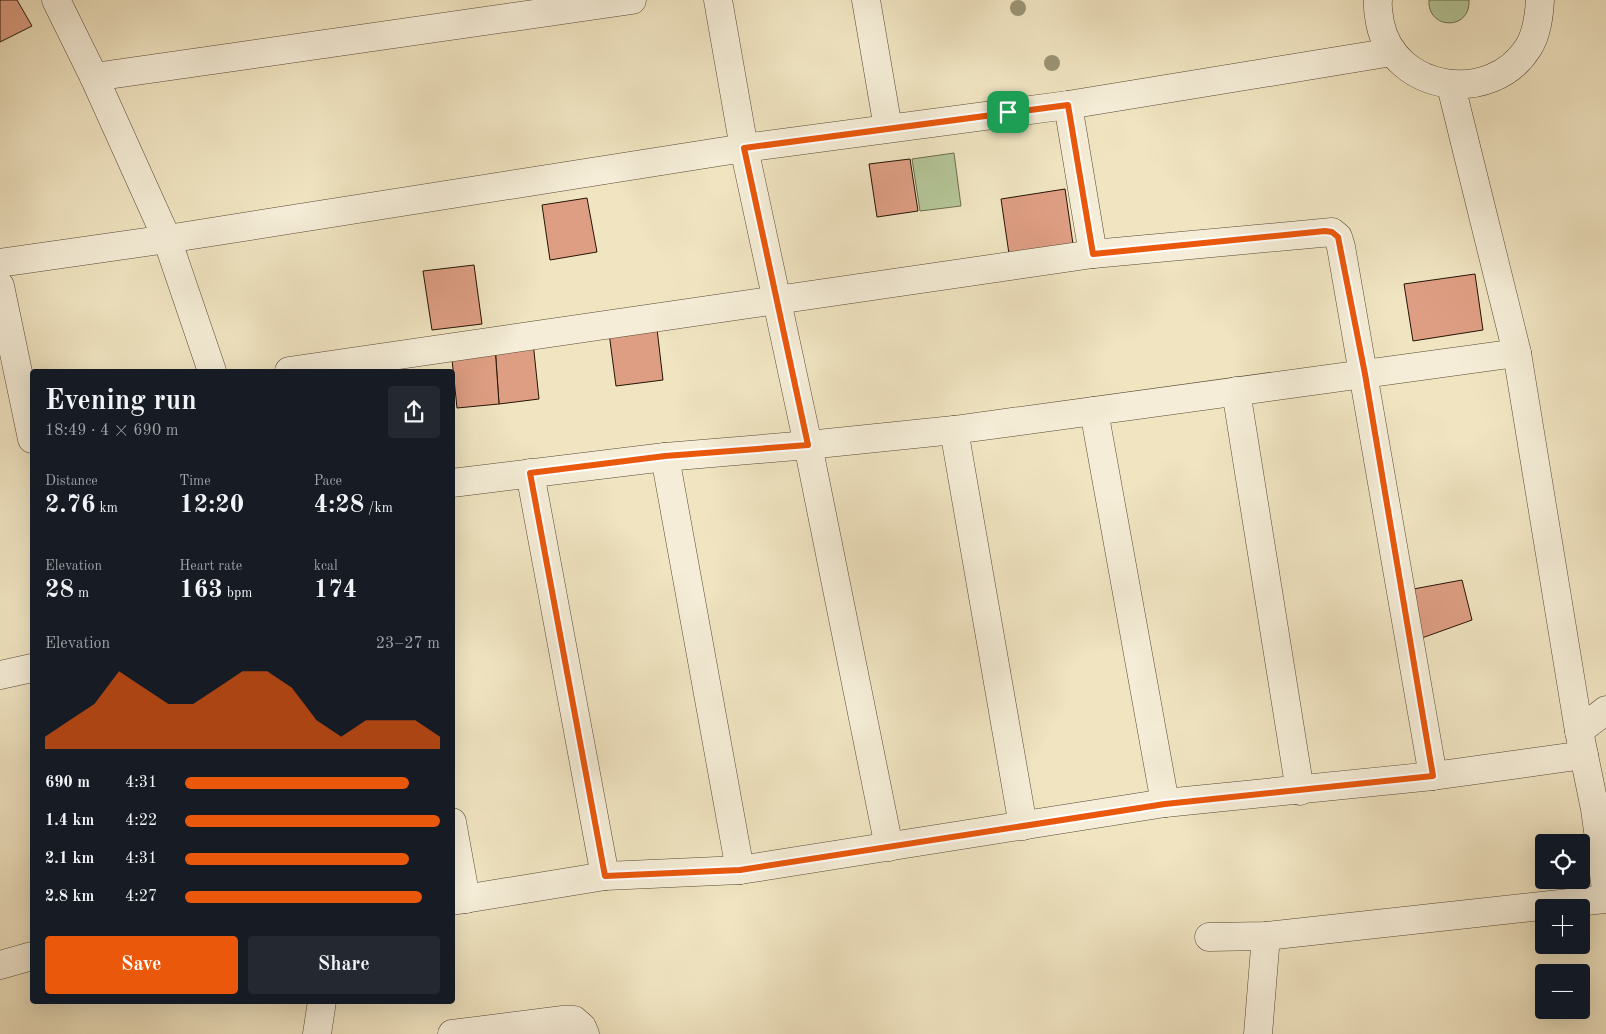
<!DOCTYPE html>
<html lang="en">
<head>
<meta charset="utf-8">
<style>
	:root { --surface:#171b24; --page:#242831; --text:#f1f3f6; --muted:#9ea1a6; --accent:#ea580c }
	body { margin:0; font-family:"Old Standard TT",serif; background:var(--page); color:var(--text); height:100vh; display:flex; flex-direction:column; font-size:19px; white-space:nowrap }
	* { box-sizing:border-box; margin:0 }
	p { font-size:16px; color:var(--muted) }
	.icon { flex:none; width:28px; height:28px; fill:none; stroke:currentColor; stroke-width:2; stroke-linecap:round; stroke-linejoin:round }
	.map { position:relative; flex:1; overflow:hidden }
	.drawer { position:absolute; left:30px; top:369px; width:425px; height:635px; display:flex; flex-direction:column; background:var(--surface); border-radius:5px; box-shadow:0 5px 20px #0002 }
	.drawer>* { flex:none }
	.buttons { position:absolute; left:1535px; top:834px; display:grid; gap:10px }
	.buttons a { display:grid; place-items:center; width:55px; height:55px; border-radius:5px; background:var(--surface); box-shadow:0 5px 20px #0002; font-size:25px }
	.pin { position:absolute; display:grid; place-items:center; width:42px; height:42px; color:#fff; margin:-21px; border-radius:10px; box-shadow:0 2px 8px #0006 }
	.round { display:grid; place-items:center; flex:none; width:52px; height:52px; border-radius:5px; background:var(--page) }
	.head { display:flex; align-items:center; justify-content:space-between; height:85px; padding:0 15px }
	h1 { font-size:28px; font-weight:700; line-height:38px }
	.figures { display:grid; grid-template-columns:repeat(3,1fr); gap:8px; height:85px; padding:5px 15px }
	.figures div { display:grid; align-content:center }
	.figures b { font-size:25px; font-weight:700 }
	.figures small { font-size:14px; font-weight:400 }
	.figures p { font-size:14px }
	.chart { height:140px; padding:10px 15px }
	.chart p { display:flex; justify-content:space-between }
	.chart svg { width:100%; height:90px; margin-top:5px; fill:var(--accent); opacity:.7 }
	.cta { display:flex; gap:10px; margin-top:auto; padding:10px 15px }
	.cta a { flex:1; height:58px; border-radius:5px; background:var(--accent); color:#fff; font-size:20px; font-weight:700; line-height:58px; text-align:center }
	.cta a+a { background:var(--page); color:var(--text) }
	ul { padding:0 15px; list-style:none; font-size:16px }
	li { display:grid; grid-template-columns:80px 60px 1fr; align-items:center; height:38px }
	li i { height:12px; border-radius:6px; background:var(--accent) }
	.map>svg:first-child { display:block }
	.green { fill:#b4c597; stroke:#6c6c4e }
	.building { fill:#de9e83; stroke:#241404 }
	.lines { fill:none; stroke-linecap:round; stroke-linejoin:round }
	.minor-casing { stroke:#574833; stroke-width:29 }
	.minor { stroke:#f5edd7; stroke-width:28 }
	.tree { fill:#9b9475 }
	.route-casing { stroke:#fff; stroke-width:10 }
	.route { stroke:#ea580c; stroke-width:6 }
</style>
</head>
<body>
<div class="map">
<svg width="1606" height="1034" viewBox="0 0 1606 1034">
	<rect width="100%" height="100%" fill="#f0e4c1"/>
	<filter id="stains"><feTurbulence type="fractalNoise" baseFrequency=".004" numOctaves="4"/><feColorMatrix values="0 0 0 0 .2 0 0 0 0 .09 0 0 0 0 .02 0 0 0 .5 -.17"/></filter>
	<radialGradient id="worn" r=".72"><stop offset=".6" stop-color="#630" stop-opacity="0"/><stop offset="1" stop-color="#630" stop-opacity=".3"/></radialGradient>
	<g class="green">
		<path d="M1429,0H1469C1471,31 1427,30 1429,0Z"/>
		<path d="M954,153L961,206L920,211L912,159Z"/>
	</g>
	<g class="building">
		<path d="M0,0H17L32,26L0,42Z"/>
		<path d="M910,159L918,211L877,217L869,164Z"/>
		<path d="M1065,189L1073,244L1009,254L1001,199Z"/>
		<path d="M587,198L597,252L550,260L542,205Z"/>
		<path d="M474,265L482,324L432,330L423,271Z"/>
		<path d="M1475,274L1483,330L1413,341L1404,284Z"/>
		<path d="M657,329L663,380L616,386L609,333Z"/>
		<path d="M533,342L539,399L499,404L495,346Z"/>
		<path d="M495,346L499,404L457,408L451,350Z"/>
		<path d="M1462,580L1472,620L1419,639L1408,590Z"/>
	</g>
	<g class="lines">
		<defs>
			<g id="minor">
				<path d="M56,0L94,77L167,239L212,371"/>
				<path d="M718,0L744,148L808,445L889,847"/>
				<path d="M866,0L888,128"/>
				<path d="M1378,0C1377,8 1379,15 1380,23C1394,92 1491,106 1528,48C1537,34 1539,16 1540,0"/>
				<path d="M94,77L632,0"/>
				<path d="M1451,86L1517,353L1579,731L1595,809L1606,889"/>
				<path d="M1068,105L1093,254"/>
				<path d="M0,263L167,239L744,148L1068,105L1392,52"/>
				<path d="M0,286L32,439"/>
				<path d="M289,371L1093,254L1332,232L1338,237L1341,247L1433,776"/>
				<path d="M1236,391L1300,791"/>
				<path d="M1094,411L1165,803"/>
				<path d="M954,430L1023,826"/>
				<path d="M665,457L740,870"/>
				<path d="M530,473L605,876"/>
				<path d="M452,483L665,457L808,445L954,430L1517,353"/>
				<path d="M0,675L32,668"/>
				<path d="M1579,731L1606,710"/>
				<path d="M452,822L466,899"/>
				<path d="M452,901L605,876L740,870L1165,803L1433,776L1584,755"/>
				<path d="M1209,937L1266,936L1606,899"/>
				<path d="M0,965L32,956"/>
				<path d="M317,1034L322,1001"/>
				<path d="M452,1034L563,1020H574L582,1027L585,1034"/>
				<path d="M1258,1034L1266,936"/>
			</g>
		</defs>
		<use href="#minor" class="minor-casing"/>
		<use href="#minor" class="minor"/>
	</g>
	<g class="tree">
		<circle cx="1018" cy="8" r="8"/>
		<circle cx="1052" cy="63" r="8"/>
	</g>
	<g class="lines">
		<defs>
			<path id="route" d="M1068,105L1093,254L1325,231L1332,232L1338,237L1365,374L1433,776L1165,804L740,870L605,876L530,473L665,456L808,445L744,148Z"/>
		</defs>
		<use href="#route" class="route-casing"/>
		<use href="#route" class="route"/>
	</g>
	<rect width="100%" height="100%" filter="url(#stains)"/>
	<rect width="100%" height="100%" fill="url(#worn)"/>
</svg>
<div class="buttons">
<a><svg class="icon" aria-label="locate" viewBox="0 0 24 24"><circle cx="12" cy="12" r="6"/><path d="M12 2v4M12 18v4M2 12h4M18 12h4"/></svg></a>
<a>+</a>
<a>−</a>
</div>
<div class="pin" style="left:1008px;top:112px;background:#1e9e55"><svg class="icon" aria-label="arrive" viewBox="0 0 24 24"><path d="M6 21V4h12l-3 4 3 4H6"/></svg></div>
<section class="drawer">
<div class="head"><div><h1>Evening run</h1><p>18:49 · 4 × 690 m</p></div><a class="round"><svg class="icon" aria-label="share" viewBox="0 0 24 24"><path d="M12 15V3M7 8l5-5 5 5M5 13v7h14v-7"/></svg></a></div>
<div class="figures">
<div><p>Distance</p><b>2.76<small> km</small></b></div>
<div><p>Time</p><b>12:20</b></div>
<div><p>Pace</p><b>4:28<small> /km</small></b></div>
</div>
<div class="figures">
<div><p>Elevation</p><b>28<small> m</small></b></div>
<div><p>Heart rate</p><b>163<small> bpm</small></b></div>
<div><p>kcal</p><b>174</b></div>
</div>
<div class="chart"><p><span>Elevation</span>23–27 m</p>
<svg viewBox="0 0 160 44" preserveAspectRatio="none"><path d="M0 44V38L10 30L20 22L30 6L40 14L50 22L60 22L70 14L80 6L90 6L100 14L110 30L120 38L130 30L140 30L150 30L160 38V44z"/></svg>
</div>
<ul>
<li><b>690 m</b>4:31<i style="width:88%"></i></li>
<li><b>1.4 km</b>4:22<i style="width:100%"></i></li>
<li><b>2.1 km</b>4:31<i style="width:88%"></i></li>
<li><b>2.8 km</b>4:27<i style="width:93%"></i></li>
</ul>
<div class="cta"><a>Save</a><a>Share</a></div>
</section>
</div>
</body>
</html>
